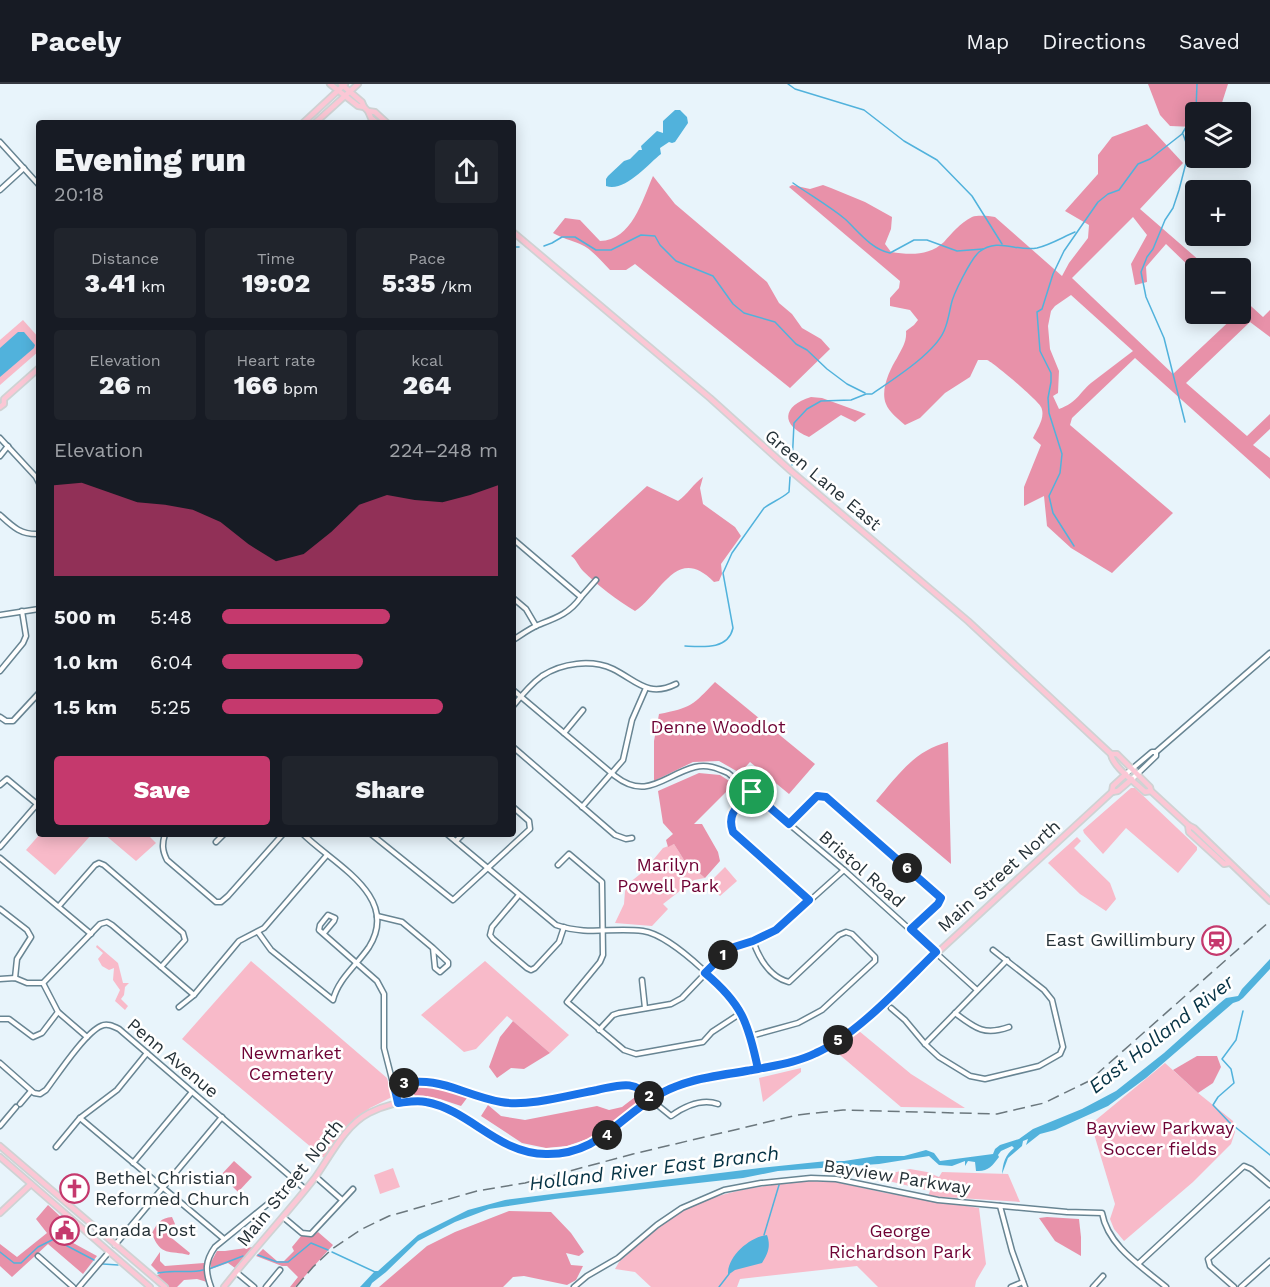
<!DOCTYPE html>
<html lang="en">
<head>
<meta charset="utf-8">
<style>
	:root { --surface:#171b24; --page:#20242c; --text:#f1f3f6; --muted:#9ea1a6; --line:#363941; --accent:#c5396d }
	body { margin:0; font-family:"Work Sans",sans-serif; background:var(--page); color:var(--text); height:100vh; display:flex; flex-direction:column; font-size:22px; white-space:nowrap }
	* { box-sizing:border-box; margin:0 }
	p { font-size:20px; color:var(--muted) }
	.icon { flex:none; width:33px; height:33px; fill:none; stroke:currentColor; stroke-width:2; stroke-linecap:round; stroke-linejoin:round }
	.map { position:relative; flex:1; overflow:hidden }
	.sheet { position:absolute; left:36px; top:36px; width:480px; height:717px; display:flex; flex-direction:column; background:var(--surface); border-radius:6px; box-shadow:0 3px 15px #0003 }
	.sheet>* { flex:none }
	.tools { position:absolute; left:1185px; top:18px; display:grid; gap:12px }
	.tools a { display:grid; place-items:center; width:66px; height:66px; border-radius:6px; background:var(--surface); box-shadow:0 3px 15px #0003; font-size:30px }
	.pin { position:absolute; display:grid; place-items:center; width:51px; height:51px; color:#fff; margin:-26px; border:3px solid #fff; border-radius:50%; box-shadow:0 2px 6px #0007 }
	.km { position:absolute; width:30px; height:30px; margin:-15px; border-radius:50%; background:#222; color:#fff; font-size:16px; line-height:30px; text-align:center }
	.round { display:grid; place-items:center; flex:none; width:63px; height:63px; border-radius:6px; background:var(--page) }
	.headline { display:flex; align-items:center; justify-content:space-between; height:102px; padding:0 18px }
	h1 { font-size:33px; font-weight:800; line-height:45px }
	.figures { display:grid; grid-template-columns:repeat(3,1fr); gap:9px; height:102px; padding:6px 18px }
	.figures div { display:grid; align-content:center; border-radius:6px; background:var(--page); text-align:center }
	.figures b { font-size:26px; font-weight:800 }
	.figures small { font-size:16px; font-weight:400 }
	.figures p { font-size:16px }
	.chart { height:168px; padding:12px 18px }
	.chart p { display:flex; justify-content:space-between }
	.chart svg { width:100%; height:108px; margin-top:6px; fill:var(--accent); opacity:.7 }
	.button { display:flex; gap:12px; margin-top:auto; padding:12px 18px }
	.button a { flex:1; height:69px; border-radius:6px; background:var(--accent); color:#fff; font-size:24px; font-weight:800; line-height:69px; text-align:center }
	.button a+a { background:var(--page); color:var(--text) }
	ul { padding:0 18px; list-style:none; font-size:20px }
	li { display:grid; grid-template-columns:96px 72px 1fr; align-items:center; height:45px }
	li i { height:15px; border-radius:8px; background:var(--accent) }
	header { display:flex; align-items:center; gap:36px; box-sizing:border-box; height:84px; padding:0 30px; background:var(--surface); border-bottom:2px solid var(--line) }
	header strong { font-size:28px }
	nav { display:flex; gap:33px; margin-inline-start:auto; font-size:21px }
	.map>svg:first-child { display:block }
	.green { fill:#f8bac9 }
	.forest { fill:#e891a9; fill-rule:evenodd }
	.water { fill:#51b2dc }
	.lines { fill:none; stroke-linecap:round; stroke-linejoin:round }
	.stream { stroke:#51b2dc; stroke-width:1.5 }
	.minor-casing { stroke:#688593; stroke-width:7 }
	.major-casing { stroke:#cfd2d3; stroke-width:8 }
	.minor { stroke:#fff; stroke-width:4 }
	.major { stroke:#fbc7d5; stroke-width:4.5 }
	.rail { stroke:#6b777d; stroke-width:1.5; stroke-dasharray:12 6; stroke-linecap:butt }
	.route-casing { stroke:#fff; stroke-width:12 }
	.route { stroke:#1a73e8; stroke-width:8 }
	.labels { text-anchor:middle; stroke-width:5; stroke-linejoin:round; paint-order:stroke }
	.street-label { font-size:18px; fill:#263238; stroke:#fff }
	.park-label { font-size:18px; fill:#6e0234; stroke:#fff }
	.poi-label { font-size:18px; fill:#263238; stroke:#fff; text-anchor:start }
	.water-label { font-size:20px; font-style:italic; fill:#063345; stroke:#fff }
</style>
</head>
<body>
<header>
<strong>Pacely</strong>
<nav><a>Map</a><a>Directions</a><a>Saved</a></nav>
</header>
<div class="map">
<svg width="1270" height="1203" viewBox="0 0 1270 1203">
	<rect width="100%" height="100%" fill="#e8f4fb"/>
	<g class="green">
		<path d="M23,236L39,254V267L0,301V256Z"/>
		<path d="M1131,704H1135L1197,763V766L1178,789L1126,744L1103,770L1084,749L1083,746Z"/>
		<path d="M40,750H92L55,791L26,766Z"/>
		<path d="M104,750H147L156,759L136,777Z"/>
		<path d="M1077,753L1081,757L1074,764L1110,799L1116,815L1106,827L1080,810L1048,779Z"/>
		<path d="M674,760L684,776L705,794L694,796L663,820L668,825L652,842L615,839L624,820L625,807L629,799L644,787L663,764Z"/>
		<path d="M725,783L737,797L720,812L708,800Z"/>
		<path d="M97,861L118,879L123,899H129L125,903L124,911L121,915L128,922L125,926L115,917L120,906L113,896L114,884L109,886L102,882L98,875L103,869L96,863Z"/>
		<path d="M251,877L387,994L392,1013L370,1024L348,1041L324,1074L182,955Z"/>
		<path d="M485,877L569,951L550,969L507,932L476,965L464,968L421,931Z"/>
		<path d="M859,947L911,990L965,1024L901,1023L834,966Z"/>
		<path d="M1165,979L1198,1009L1233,1037L1235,1048L1231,1060L1193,1098L1124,1157L1114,1145L1110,1135L1115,1120L1091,1040Z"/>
		<path d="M801,984V988L763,1018L759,994Z"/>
		<path d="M393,1084L400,1103L380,1110L374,1091Z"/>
		<path d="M910,1085L927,1088L939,1093L942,1088L1008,1090L1020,1118L928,1112L930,1107L876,1094L878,1090L892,1089Z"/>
		<path d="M808,1097L835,1098L886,1109L979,1124L986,1180L976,1197L975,1203H878L857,1182L740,1195L737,1203H651L635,1188L615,1185L619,1178C635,1164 651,1149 668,1136C710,1107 759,1102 808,1097Z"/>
	</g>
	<g class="forest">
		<path d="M1148,0H1228L1219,28H1196L1195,43L1170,42L1160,31Z"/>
		<path d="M1147,40L1183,79L1140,125L1208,184H1196L1195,188L1166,160L1146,183L1147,198L1135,201L1131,180L1147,151L1133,133L1072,194L1173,290L1237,230H1240L1241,213L1263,233L1270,226V253L1250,238L1186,299L1247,352L1270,330V345L1253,361L1270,374V395L1135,274L1072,334L1070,341L1173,429L1112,489L1071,464L1047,442L1044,412L1024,422V403L1041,361L1033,354C1037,345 1046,333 1041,323C1039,317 993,278 987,276C986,276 979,276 978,276L970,293L945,309L920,334L905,341C898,335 889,328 886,320C880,306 890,285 897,274C902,264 907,258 906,247L914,241L918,236L910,226L890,222V214L899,204L900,197L789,103L792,101L810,105L823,101L831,104L865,118L892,133L891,145L885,160L891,168C910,171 929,172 944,158C952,149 960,139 972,133C978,131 988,132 995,133L1062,192L1069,179L1088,154L1089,141L1065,127L1098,90V71L1112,53ZM1071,211L1133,267C1119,278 1105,288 1091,299C1078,310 1078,318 1059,325L1053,312L1058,309L1059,287L1050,265L1048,242L1051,227L1055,222Z"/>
		<path d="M653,92L675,120L767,198L779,219L792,230L802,244L821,255L830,265L790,304L635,180L626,186H610C601,177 592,165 580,160C570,156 562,154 553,149L565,134L580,136L600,157C632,156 642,117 653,92Z"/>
		<path d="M811,313L822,314L866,330L855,338L841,331L809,353C780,341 782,322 811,313Z"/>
		<path d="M703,393L700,404L703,420L735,443L741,452L721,480L722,490L719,497L714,498C677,460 662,509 635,527C617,516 598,502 583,487C578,482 577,476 571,472L647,402L678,417C688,410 693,400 703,393Z"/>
		<path d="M715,598L815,680L789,710L750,678L740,689L719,677L693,678L654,697V657L659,630C691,624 693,621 715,598Z"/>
		<path d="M948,658L951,780L876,717C897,692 915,666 948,658Z"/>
		<path d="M699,689L720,691L734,700L694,740H702L718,768L720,777L705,794L684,776L674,760L668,763L666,756L673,750L663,739L658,707Z"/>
		<path d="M513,937L550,969L524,985L511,984L497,994L489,983L500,953Z"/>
		<path d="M1197,972H1217L1221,983L1213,999L1198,1009L1173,986Z"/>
		<path d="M430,1001L470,1010L461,1022L440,1015L415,1012L411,1005L414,1002Z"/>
		<path d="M635,1013L640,1020L602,1050L567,1062L546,1064L522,1059L481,1032L488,1021L501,1032L525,1036L597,1022L609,1026L622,1023Z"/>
		<path d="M234,1077L252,1093L238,1108L221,1091Z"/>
		<path d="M48,1121L63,1135L53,1148L97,1172L83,1190L48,1160L12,1193L0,1182V1160L17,1173L47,1149L36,1135Z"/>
		<path d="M509,1127L551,1128L571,1149L584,1168L579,1172L566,1169L571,1181L583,1182L576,1196L567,1201L524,1192L513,1193L503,1203H379L427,1162L455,1148Z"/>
		<path d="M172,1133L175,1140L168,1151L190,1169L189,1171C170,1166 160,1173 152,1149C157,1139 161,1134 172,1133Z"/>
		<path d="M1047,1133L1079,1135L1081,1153V1172L1055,1157L1039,1134Z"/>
		<path d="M318,1148L333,1161L295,1203H290L298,1193L287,1182H282L256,1172L263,1165L277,1177H284L294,1167L292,1163L302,1151L311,1153Z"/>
		<path d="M253,1163L235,1184L228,1179L211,1185V1178L217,1167H225Z"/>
		<path d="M160,1168V1177L165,1182L204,1179L207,1198L197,1195L184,1196L177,1203H167L154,1192L160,1190L151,1181Z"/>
	</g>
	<g class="water">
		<path d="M675,26H680L687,33L688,39L675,58L672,59L669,58L660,64L661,70C648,80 624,109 606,102V95L608,92L624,77L630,75L639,66H642L641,62L657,47L663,49V37Z"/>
		<path d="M18,248H24L35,261L34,264L0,293V264Z"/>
		<path d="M1270,875V885L1243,914L1239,917L1233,919L1146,994L1108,1022L1055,1046L1040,1050L1026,1061L1028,1055L1023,1057L1022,1062L1008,1074L1002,1090C1003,1079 1005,1071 1014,1064L1012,1062L1001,1067L998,1071L999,1073C992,1082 988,1088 976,1087L975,1078L968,1077L965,1082V1077L952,1082L939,1081L929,1072L879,1080L778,1087L743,1094L555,1115L489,1125L455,1138L418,1157L386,1188L372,1199L370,1203H360L375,1187H378L418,1151L468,1126L505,1116L760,1084L827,1077H844L877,1072H904L926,1066L934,1069L940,1077L993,1070L995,1065L1000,1061L1019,1055L1033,1045L1082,1025L1116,1007L1164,969L1220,919L1226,914L1238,912L1242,905Z"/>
		<path d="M767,1151C771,1162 768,1170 762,1179L735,1186L728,1191C727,1172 750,1153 767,1151Z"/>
	</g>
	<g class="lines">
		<g class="stream">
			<path d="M788,0L795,5L864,26L904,57L937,76L972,112L1002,160"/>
			<path d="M1183,50L1188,64L1187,75L1179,106L1173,124L1165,136L1153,165L1147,173L1141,188L1146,213L1164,254L1185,338"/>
			<path d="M793,99C810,111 829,122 845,135C858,147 871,165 890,169L914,156H927L957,167L983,165"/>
			<path d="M544,162L552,159L562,153H575L596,166H611L641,151L655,152L660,161L676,177L713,192L733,220L744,229L775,238L796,260L807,266L827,285L847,300L865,309"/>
			<path d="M513,163H519"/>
			<path d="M792,381L794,339L807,325L821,317L851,316L866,310H872C892,296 934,270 944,247C948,238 949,230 951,221C953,210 971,175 979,168C998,153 1016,168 1037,164C1050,161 1063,153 1075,148"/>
			<path d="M1074,462L1053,429L1049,412L1060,389L1062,370L1049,329L1048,314L1051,298V289L1040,267L1037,228L1042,225L1053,190L1064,167L1098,118L1108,110L1119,106L1138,80L1150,75L1182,50L1196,26L1197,0"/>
			<path d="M685,562C703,563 728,566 733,544L723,489L732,469L764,424C772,418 781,415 789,408L790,393"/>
			<path d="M1243,927L1236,956L1222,975L1231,985L1234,999L1218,1013L1213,1021L1229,1038L1270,1071"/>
			<path d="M764,1151L779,1101"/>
			<path d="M0,1168L14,1179H21L38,1163L54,1155L94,1176"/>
			<path d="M332,1168L375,1188"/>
			<path d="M258,1171L277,1178H288L311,1159L328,1166"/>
			<path d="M103,1180L118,1181"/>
			<path d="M209,1185L243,1172"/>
			<path d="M158,1189C173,1185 188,1190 203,1186"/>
			<path d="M719,1203L729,1190"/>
		</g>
		<defs>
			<g id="minor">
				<path d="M0,58L39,101"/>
				<path d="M0,106L24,84"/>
				<path d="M0,354L36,393L39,399"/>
				<path d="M0,372L8,362"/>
				<path d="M0,431C13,443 21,451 39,450"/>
				<path d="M513,455L581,513C569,530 556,534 538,541C529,545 521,551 513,556"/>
				<path d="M581,513L596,496"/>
				<path d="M513,514L526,525L536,542"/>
				<path d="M0,531L39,525"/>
				<path d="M0,587L23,559L26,552L22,527"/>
				<path d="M513,606L615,692C647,717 664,691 695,683C707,680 717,684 728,689L844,786L977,906"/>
				<path d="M513,622C521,612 531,600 542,592C562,579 591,575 613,585C637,597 648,614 676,600"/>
				<path d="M0,633L6,637H13L39,609"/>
				<path d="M564,649L583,626"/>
				<path d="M513,663L615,751L626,755L632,754"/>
				<path d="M1126,690L1152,668H1156L1270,569"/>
				<path d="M1132,695L1156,672V668"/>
				<path d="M0,701L7,695L37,720"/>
				<path d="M752,708C739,721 726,729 733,748L809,816"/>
				<path d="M582,723L623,676L632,636L646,604"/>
				<path d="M789,740L817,712L826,713L939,812L941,814L938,821L911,845"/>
				<path d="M165,750C162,760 162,766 167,776L216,818H221L228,812L283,750"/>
				<path d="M371,750L453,816L530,745L529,737L513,723"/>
				<path d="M447,750L556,841C589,852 611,843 643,847C673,851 735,912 747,940C753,954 755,970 758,985"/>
				<path d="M456,757L463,750"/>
				<path d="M216,758L224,750"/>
				<path d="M0,763L39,718"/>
				<path d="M0,774L91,850"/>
				<path d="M558,781L569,770L602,798L603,871L600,878L567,918L624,966L636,970L703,958L712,948L741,929"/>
				<path d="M519,811L492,843L490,851L493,855L527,884L531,886L535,884L559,858L564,843"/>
				<path d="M59,822L95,781L99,779L104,781L183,849L185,856L161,883"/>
				<path d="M0,825L27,846L31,853L17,875L15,894"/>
				<path d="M377,832L402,838L433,864L435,884L440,888L448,881V878L433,864"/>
				<path d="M258,848L271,866L333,916C338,895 357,881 369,863C401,812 333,780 303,750"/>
				<path d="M324,849L334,837L335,834L328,831L320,841L319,846L377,897L384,910V964L398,1019"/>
				<path d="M0,895L15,894L27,899H43L100,840L107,838L112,841L194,911"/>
				<path d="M642,896L645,924"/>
				<path d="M43,899L58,928L87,953"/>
				<path d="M179,923L194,911L239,857L264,844L327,771"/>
				<path d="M891,924L905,936L925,960L939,973L970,992L985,995L1039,982L1060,970L1063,963L1052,916L1044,906L993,866"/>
				<path d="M955,929C975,944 984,952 1009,943"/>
				<path d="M0,935H9L33,953L42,949L58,928"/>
				<path d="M599,946L613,931L619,929L671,920L682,914L725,869L734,863L753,857L776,847L844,786"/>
				<path d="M751,952L798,939L822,926L875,877V873L852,850L846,848L839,851L789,898C769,893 759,874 753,857"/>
				<path d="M925,960L1007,876"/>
				<path d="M0,979L34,1009L40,1010L46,1006C58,990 85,949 101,942C107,939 113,942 119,945L305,1105"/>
				<path d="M394,1001L422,997L443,999L502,1018L538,1017L628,1001L643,1006L655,1019L671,1032C685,1022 701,1014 718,1020"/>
				<path d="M20,1020L31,1007"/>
				<path d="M80,1034L224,1155"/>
				<path d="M0,1042L16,1023"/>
				<path d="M56,1063L80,1034L117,1006L147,969"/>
				<path d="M133,1079L192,1008"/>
				<path d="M316,1093L341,1115"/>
				<path d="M1000,1122L1012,1167L1025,1203"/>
				<path d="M283,1133L302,1149L311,1150L353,1105"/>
				<path d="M115,1161L222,1033"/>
				<path d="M38,1172L73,1203"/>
				<path d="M1139,1179L1244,1082L1251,1085L1270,1101"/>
				<path d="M236,1188L254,1203"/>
				<path d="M79,1203L109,1168"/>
				<path d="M211,1203C205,1187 205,1177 215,1163L296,1097"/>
				<path d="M266,1203L280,1186"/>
				<path d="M574,1203L587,1192L618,1174L657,1141L682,1124L724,1106L761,1099L811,1094L836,1095L938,1116L1067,1128L1102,1129C1108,1162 1141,1182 1166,1203"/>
				<path d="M1011,1203L1023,1198"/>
				<path d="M1093,1203L1103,1192"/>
				<path d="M1234,1203L1210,1182L1208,1175L1270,1119"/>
				<path d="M1241,1203L1270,1177"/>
			</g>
			<g id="major">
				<path d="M330,0L358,22L364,23"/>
				<path d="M341,0L362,18L364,23L368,27L375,28L387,39"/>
				<path d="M368,27L371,34L377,39"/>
				<path d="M303,39L345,0"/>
				<path d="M315,39L358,0"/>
				<path d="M513,148L710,314L791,387L968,537L1111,670C1112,682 1136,699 1145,708L1151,707"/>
				<path d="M0,323L4,320V315L39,284"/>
				<path d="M1111,670H1117L1150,703L1151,707L1188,741L1194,744L1270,817"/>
				<path d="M1112,708L1113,702L1126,690"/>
				<path d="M1188,741L1189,748L1224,780L1229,779"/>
				<path d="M0,1062L165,1203"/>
				<path d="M0,1073L150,1203"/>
				<path d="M0,1129L31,1100"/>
				<path d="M224,1203C253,1166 285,1132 314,1095C330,1073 344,1042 369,1029C452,988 474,1069 545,1070C603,1072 618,1030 662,1008C710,985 767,991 816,969C832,962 847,951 861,939L1112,708L1118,707L1132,695"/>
			</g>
		</defs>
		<use href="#minor" class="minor-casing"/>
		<use href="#major" class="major-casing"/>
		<use href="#minor" class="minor"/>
		<use href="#major" class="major"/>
		<path class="rail" d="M296,1203L313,1183L332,1165L362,1145L389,1132L477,1107L525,1099L633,1070L797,1031L843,1026L997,1030L1044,1019L1089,997L1270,837"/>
	</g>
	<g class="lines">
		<defs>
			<path id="route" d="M752,708C739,722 726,728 733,748L809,816L776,846L753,857L734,863L725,869L705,889C742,920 748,938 758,985C722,991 682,994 652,1015C633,995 621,1001 597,1006C570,1011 528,1023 501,1018C459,1010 440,990 394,1001L398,1019C407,1018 417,1016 426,1018C470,1026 498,1070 546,1070C599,1071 618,1033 660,1010C687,994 722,992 752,986L758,985C777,981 798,978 816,969C857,951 903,900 936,868L911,845L938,820L941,814L826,713L817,712L789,740L752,708"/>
		</defs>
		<use href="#route" class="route-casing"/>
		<use href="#route" class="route"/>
	</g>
	<defs>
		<symbol id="station-ring" viewBox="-11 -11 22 22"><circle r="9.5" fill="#fff" stroke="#c5396d" stroke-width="1.5"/><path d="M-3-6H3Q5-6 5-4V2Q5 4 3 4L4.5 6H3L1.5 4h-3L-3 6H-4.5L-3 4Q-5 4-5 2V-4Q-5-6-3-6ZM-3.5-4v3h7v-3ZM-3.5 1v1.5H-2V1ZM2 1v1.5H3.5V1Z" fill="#c5396d"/></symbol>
		<symbol id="church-ring" viewBox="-11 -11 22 22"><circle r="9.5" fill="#fff" stroke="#c5396d" stroke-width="1.5"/><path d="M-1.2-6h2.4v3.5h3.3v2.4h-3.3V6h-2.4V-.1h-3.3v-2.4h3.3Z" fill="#c5396d"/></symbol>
		<symbol id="civic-ring" viewBox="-11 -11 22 22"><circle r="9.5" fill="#fff" stroke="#c5396d" stroke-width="1.5"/><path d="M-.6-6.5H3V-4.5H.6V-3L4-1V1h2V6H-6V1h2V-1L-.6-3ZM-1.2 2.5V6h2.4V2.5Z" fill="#c5396d"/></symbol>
	</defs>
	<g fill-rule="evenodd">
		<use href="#station-ring" x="1200" y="840" width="33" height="33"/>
		<use href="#church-ring" x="58" y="1088" width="33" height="33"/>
		<use href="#civic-ring" x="48" y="1130" width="33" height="33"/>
	</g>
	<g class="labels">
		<g class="street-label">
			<text transform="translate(823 396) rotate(40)" y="6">Green Lane East</text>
			<text transform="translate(862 785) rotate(41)" y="6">Bristol Road</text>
			<text transform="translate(999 792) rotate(-42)" y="6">Main Street North</text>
			<text transform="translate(173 974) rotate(40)" y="6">Penn Avenue</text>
			<text transform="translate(897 1093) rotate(9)" y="6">Bayview Parkway</text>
			<text transform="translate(290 1099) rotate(-51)" y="6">Main Street North</text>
		</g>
		<g class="park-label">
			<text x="718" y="649">Denne Woodlot</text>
			<text x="668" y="787">Marilyn<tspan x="668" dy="21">Powell Park</tspan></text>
			<text x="291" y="975">Newmarket<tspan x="291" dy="21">Cemetery</tspan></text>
			<text x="1160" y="1050">Bayview Parkway<tspan x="1160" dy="21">Soccer fields</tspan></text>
			<text x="900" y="1153">George<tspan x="900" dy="21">Richardson Park</tspan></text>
		</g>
		<g class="poi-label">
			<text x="1195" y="862" text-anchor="end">East Gwillimbury</text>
			<text x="95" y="1100">Bethel Christian<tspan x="95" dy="21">Reformed Church</tspan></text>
			<text x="86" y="1152">Canada Post</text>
		</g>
		<g class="water-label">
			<text transform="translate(1161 950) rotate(-38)" y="7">East Holland River</text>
			<text transform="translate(654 1084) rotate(-7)" y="7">Holland River East Branch</text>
		</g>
	</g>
</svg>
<div class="tools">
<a><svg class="icon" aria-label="layers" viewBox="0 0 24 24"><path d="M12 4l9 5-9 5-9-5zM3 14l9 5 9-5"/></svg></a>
<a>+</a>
<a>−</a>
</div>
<div class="pin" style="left:752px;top:708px;background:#1e9e55"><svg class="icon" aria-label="arrive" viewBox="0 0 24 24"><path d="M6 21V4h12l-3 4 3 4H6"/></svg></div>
<b class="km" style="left:723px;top:871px">1</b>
<b class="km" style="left:649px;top:1012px">2</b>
<b class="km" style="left:404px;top:999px">3</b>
<b class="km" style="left:607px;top:1051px">4</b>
<b class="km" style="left:838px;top:956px">5</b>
<b class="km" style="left:907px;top:784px">6</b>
<section class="sheet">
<div class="headline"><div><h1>Evening run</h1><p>20:18</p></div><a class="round"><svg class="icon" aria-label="share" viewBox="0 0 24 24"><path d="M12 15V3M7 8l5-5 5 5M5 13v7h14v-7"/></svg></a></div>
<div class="figures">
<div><p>Distance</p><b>3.41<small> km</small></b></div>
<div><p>Time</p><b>19:02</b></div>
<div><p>Pace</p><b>5:35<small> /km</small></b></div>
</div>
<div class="figures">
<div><p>Elevation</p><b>26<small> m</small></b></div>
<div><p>Heart rate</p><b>166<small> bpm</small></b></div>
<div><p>kcal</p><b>264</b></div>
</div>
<div class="chart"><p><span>Elevation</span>224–248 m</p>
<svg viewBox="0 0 160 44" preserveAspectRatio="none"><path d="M0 44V7L10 6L20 10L30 14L40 15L50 17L60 22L70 31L80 38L90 35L100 26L110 15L120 11L130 13L140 14L150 11L160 7V44z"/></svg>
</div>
<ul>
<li><b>500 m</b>5:48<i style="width:61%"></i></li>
<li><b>1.0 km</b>6:04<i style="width:51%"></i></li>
<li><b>1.5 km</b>5:25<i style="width:80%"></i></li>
</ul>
<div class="button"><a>Save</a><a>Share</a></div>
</section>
</div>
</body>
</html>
